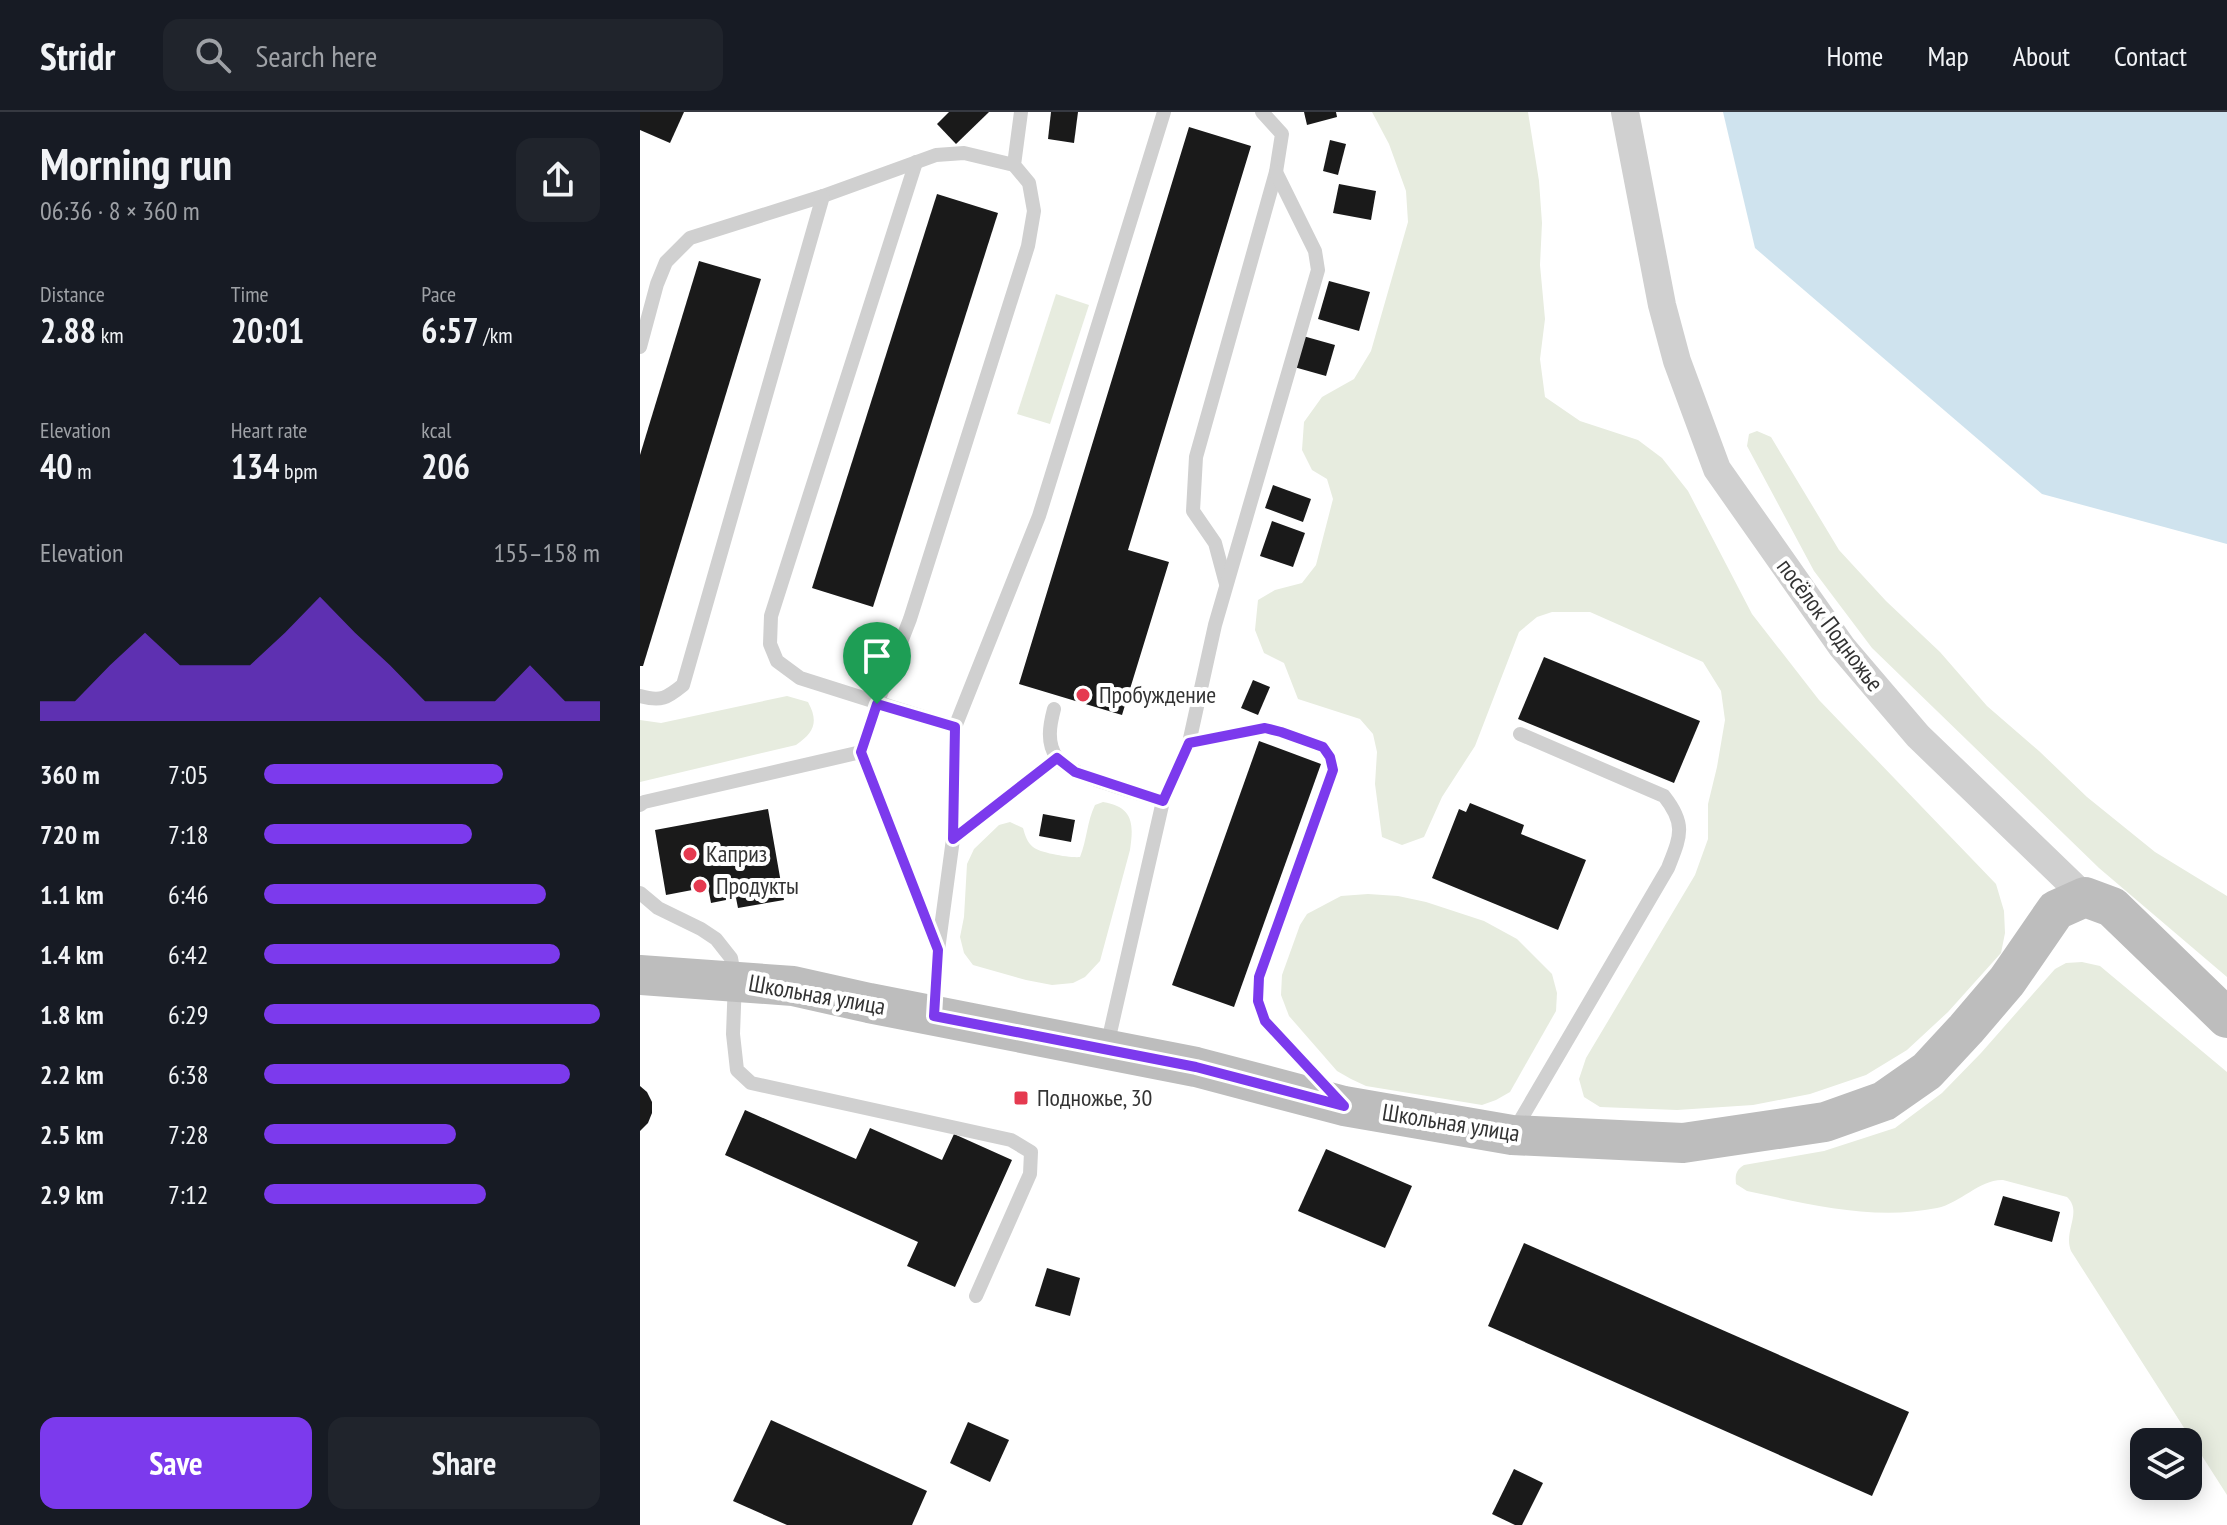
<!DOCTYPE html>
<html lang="en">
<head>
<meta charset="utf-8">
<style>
	:root { --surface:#171b24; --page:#20242c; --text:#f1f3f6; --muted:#9ea1a6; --line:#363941; --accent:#7c3aed }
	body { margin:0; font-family:"PT Sans Narrow",sans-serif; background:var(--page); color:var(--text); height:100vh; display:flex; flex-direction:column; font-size:30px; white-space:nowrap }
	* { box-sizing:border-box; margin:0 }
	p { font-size:26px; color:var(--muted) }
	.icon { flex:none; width:44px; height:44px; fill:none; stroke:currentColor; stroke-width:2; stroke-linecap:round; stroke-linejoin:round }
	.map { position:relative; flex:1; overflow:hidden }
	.sheet { display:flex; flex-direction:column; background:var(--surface); width:640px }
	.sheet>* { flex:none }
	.buttons { position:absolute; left:1490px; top:1316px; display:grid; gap:16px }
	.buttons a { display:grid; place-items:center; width:72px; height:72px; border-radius:16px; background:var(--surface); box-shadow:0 4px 20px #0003; font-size:40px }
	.pin { position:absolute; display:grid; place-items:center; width:68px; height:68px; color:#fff; margin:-82px -34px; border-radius:50% 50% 50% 0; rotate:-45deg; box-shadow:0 0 8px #0007 }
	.pin .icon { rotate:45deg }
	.round { display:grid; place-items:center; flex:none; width:84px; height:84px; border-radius:16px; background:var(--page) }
	.summary { display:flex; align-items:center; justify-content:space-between; height:136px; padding:0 40px }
	h1 { font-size:44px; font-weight:600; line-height:60px }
	.stats { display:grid; grid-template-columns:repeat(3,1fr); gap:12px; height:136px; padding:8px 40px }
	.stats div { display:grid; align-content:center }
	.stats b { font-size:34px; font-weight:600 }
	.stats small { font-size:22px; font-weight:400 }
	.stats p { font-size:22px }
	.chart { height:224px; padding:16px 40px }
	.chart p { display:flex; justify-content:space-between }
	.chart svg { width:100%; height:144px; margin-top:8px; fill:var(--accent); opacity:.7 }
	.cta { display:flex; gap:16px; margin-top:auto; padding:16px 40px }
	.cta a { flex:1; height:92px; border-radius:16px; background:var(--accent); color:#fff; font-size:32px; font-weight:600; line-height:92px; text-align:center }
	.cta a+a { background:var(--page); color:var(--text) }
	ul { padding:0 40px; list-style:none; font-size:26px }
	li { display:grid; grid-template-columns:128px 96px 1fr; align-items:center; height:60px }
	li i { height:20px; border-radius:10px; background:var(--accent) }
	header { display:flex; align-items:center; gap:48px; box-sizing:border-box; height:112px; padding:0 40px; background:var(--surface); border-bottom:2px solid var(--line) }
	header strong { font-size:38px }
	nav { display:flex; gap:44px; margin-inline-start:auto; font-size:28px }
	.search { width:560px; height:72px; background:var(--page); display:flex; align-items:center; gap:20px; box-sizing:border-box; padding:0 28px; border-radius:16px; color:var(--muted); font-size:30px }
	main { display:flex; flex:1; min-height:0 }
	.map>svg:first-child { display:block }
	.green { fill:#e7ecdf }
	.water { fill:#cfe3ee }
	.building { fill:#1a1a1a }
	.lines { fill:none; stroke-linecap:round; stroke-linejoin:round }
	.service { stroke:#d0d0d0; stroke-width:14 }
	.minor { stroke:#d0d0d0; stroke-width:28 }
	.secondary { stroke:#bdbdbd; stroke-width:40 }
	.route-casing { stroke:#fff; stroke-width:16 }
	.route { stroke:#7c3aed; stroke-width:10 }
	.poi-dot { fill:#e53a50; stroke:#fff; stroke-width:3 }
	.labels { text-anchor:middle; stroke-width:8; stroke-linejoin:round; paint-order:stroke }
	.street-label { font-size:24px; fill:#333; stroke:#fff }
	.poi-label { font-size:24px; fill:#333; stroke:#fff; text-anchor:start }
</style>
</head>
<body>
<header>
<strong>Stridr</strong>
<div class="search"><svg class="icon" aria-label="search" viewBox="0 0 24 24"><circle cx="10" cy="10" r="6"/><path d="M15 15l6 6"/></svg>Search here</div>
<nav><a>Home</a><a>Map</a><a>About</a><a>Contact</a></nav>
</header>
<main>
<section class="sheet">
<div class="summary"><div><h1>Morning run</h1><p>06:36 · 8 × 360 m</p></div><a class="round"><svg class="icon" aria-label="share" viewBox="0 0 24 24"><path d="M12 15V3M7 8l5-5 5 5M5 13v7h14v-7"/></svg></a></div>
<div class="stats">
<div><p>Distance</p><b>2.88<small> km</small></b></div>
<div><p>Time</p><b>20:01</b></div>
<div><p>Pace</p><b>6:57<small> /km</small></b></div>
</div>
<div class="stats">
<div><p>Elevation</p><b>40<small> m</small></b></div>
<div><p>Heart rate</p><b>134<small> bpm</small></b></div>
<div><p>kcal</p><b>206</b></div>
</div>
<div class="chart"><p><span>Elevation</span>155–158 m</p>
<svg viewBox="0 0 160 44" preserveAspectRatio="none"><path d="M0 44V38L10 38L20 27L30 17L40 27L50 27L60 27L70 17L80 6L90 17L100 27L110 38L120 38L130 38L140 27L150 38L160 38V44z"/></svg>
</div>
<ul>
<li><b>360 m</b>7:05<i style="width:71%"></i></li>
<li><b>720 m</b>7:18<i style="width:62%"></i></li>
<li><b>1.1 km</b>6:46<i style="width:84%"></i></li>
<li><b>1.4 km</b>6:42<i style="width:88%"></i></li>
<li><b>1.8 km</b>6:29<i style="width:100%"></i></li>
<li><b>2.2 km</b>6:38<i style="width:91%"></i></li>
<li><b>2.5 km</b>7:28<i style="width:57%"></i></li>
<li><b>2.9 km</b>7:12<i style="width:66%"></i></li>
</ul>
<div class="cta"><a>Save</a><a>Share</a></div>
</section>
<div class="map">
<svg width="1587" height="1413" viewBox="0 0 1587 1413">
	<rect width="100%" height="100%" fill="#fff"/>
	<g class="green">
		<path d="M732,0H888L899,69L902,111L900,153L905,207L900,247L905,285L940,309L998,328L1022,346L1048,379L1112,502L1179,588L1356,772L1364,799L1365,821L1361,841L1308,900L1267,938L1226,963L1170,982L1113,993L1037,998L960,995L944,985L939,967L946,946L1055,763L1068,727V692L1077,655L1085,608L1081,579L1063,550L950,500H912L897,505L879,520L835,634L802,685L784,725L762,733L742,725L735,672L737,640L733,622L720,607L658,587L644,551L624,541L615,518L618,488L635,478L662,471L676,453L693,387L687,367L672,358L662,338L664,310L682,285L714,267L731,239L768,110L766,79L749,32Z"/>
		<path d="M416,182L449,193L410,312L377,302Z"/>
		<path d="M1117,319L1131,325L1199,438L1246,489L1300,540L1347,594L1399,639L1447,685L1515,740L1587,784V865L1459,756L1232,536L1174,459L1107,334L1109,322Z"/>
		<path d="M147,584L168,590C179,610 174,621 156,633L0,670V608L21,611Z"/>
		<path d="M463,690C493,695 494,711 490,738L460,849L445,865L433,871L412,873L386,868L333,853L324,841L320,825L324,805L327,752L334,737L359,713L370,710L383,716C385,723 387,730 393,735C400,741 430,746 440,745C447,728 447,709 455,693Z"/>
		<path d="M728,782L758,784L786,790L844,809L877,827L912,862L917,881L916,899L870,980L856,988L842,993L726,974L711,967L697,959L649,904L641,883L642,863L660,813L667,802L701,784Z"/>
		<path d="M1442,850L1460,854L1587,960V1383L1431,1139C1423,1119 1443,1100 1427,1085L1363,1068C1340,1067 1321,1091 1297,1096C1233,1109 1169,1092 1107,1079L1096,1072C1095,1063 1096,1058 1104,1053L1184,1039L1255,1016L1302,981L1341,941L1415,857L1426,851Z"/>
	</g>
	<path class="water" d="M1083,0H1587V432L1402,382L1115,136Z"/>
	<g class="building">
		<path d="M0,0H44L30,31L0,18Z"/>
		<path d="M309,0H349L316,32L297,12Z"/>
		<path d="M411,0H438L434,31L408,27Z"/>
		<path d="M664,0H696L697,5L667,13Z"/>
		<path d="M549,15L611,34L488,438L529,450L482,603L379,572Z"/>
		<path d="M690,28L706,32L698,63L683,59Z"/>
		<path d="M699,72L736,79L731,108L693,101Z"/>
		<path d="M297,82L358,101L233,495L172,476Z"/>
		<path d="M59,149L121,167L3,554H0V343Z"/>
		<path d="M689,169L730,180L719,219L678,207Z"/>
		<path d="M663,224L695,233L686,264L654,255Z"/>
		<path d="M633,373L671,387L663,410L625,396Z"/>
		<path d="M632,409L665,421L653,455L620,444Z"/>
		<path d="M904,545L1060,609L1034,671L878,607Z"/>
		<path d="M613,568L630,575L618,603L601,596Z"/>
		<path d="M619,629L681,652L594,895L532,873Z"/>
		<path d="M830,691L884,713L881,722L946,748L918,818L792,766L819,697L826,700Z"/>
		<path d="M128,697L144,788L98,796L96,786L71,791L68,775L26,783L15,718Z"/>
		<path d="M403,702L435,708L431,730L399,724Z"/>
		<path d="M0,974L7,980L12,990V1001L8,1011L0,1019Z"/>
		<path d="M105,998L216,1047L230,1016L302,1048L314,1022L372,1048L315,1175L267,1154L278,1130L85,1043Z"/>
		<path d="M686,1037L772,1074L745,1136L658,1099Z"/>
		<path d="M1363,1084L1420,1100L1412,1130L1354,1113Z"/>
		<path d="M884,1131L1269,1300L1232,1384L848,1214Z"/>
		<path d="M407,1156L440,1166L430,1204L395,1194Z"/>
		<path d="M131,1308L287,1379L272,1413H147L93,1389Z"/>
		<path d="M328,1310L369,1328L350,1370L310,1351Z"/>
		<path d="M874,1357L903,1371L882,1413H875L852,1402Z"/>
	</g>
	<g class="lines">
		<g class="service">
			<path d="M276,50L131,504L130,532L137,549L160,566L315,615"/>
			<path d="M0,235L17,172L26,150L50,126L183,84L296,43L324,41L374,53"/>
			<path d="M586,472L575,431L553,399L556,345L636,60L642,22L622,0"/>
			<path d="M0,584C21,590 27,586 43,573L183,84"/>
			<path d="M414,597C410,612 406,631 417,646C430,664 500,681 523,689"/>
			<path d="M549,631L625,616L641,620L683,635L690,645L693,658L619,865L618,889L625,909L690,979"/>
			<path d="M0,693L4,690L221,640"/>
			<path d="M313,727L417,646"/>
			<path d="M0,781L18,796L61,817L76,827L91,846L95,868L93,922L97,958L111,971L371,1028L391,1040L390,1062L336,1184"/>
			<path d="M297,835L221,640L237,592L270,507L388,134L394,99L389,71L374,53L381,0"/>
			<path d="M294,900L298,838L313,727L315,615L399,404L524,0"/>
			<path d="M467,934L523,689L549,631L575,513L678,158L675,139L636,60"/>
			<path d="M874,1019L1028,756C1040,725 1047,713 1024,684L880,622"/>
		</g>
		<path class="minor" d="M985,0L1022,193L1037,249L1077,357L1202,535L1278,624L1445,785"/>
		<path class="secondary" d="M0,863L153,874L229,891L556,955L704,994L872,1023L1043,1031L1185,1010L1244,989L1287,959L1326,917L1367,869L1416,798L1445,785L1472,795L1587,906"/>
	</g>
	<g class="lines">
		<defs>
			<path id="route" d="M237,592L315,615L313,727L417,646L435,660L523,689L549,631L625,616L641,620L683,635L690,645L693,658L619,865L618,889L625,909L704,994L556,955L294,904L298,838L221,640Z"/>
		</defs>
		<use href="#route" class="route-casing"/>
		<use href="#route" class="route"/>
	</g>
	<g class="poi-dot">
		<circle cx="443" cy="583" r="8"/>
		<circle cx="50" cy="742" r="8"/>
		<circle cx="60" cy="774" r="8"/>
		<rect x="373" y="978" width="16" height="16" rx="4"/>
	</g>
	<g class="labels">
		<g class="street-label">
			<text transform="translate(1190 513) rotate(53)" y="8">посёлок Подножье</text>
			<text transform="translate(177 883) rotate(10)" y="8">Школьная улица</text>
			<text transform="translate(811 1011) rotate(9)" y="8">Школьная улица</text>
		</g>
		<g class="poi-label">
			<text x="459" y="591">Пробуждение</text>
			<text x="66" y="750">Каприз</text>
			<text x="76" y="782">Продукты</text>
			<text x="397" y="994">Подножье, 30</text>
		</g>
	</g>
</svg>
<div class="buttons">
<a><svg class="icon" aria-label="layers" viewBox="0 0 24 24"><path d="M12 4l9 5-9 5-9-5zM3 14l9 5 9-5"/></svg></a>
</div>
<div class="pin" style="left:237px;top:592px;background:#1e9e55"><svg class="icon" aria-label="arrive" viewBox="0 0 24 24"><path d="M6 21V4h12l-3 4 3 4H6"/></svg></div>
</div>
</main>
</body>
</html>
